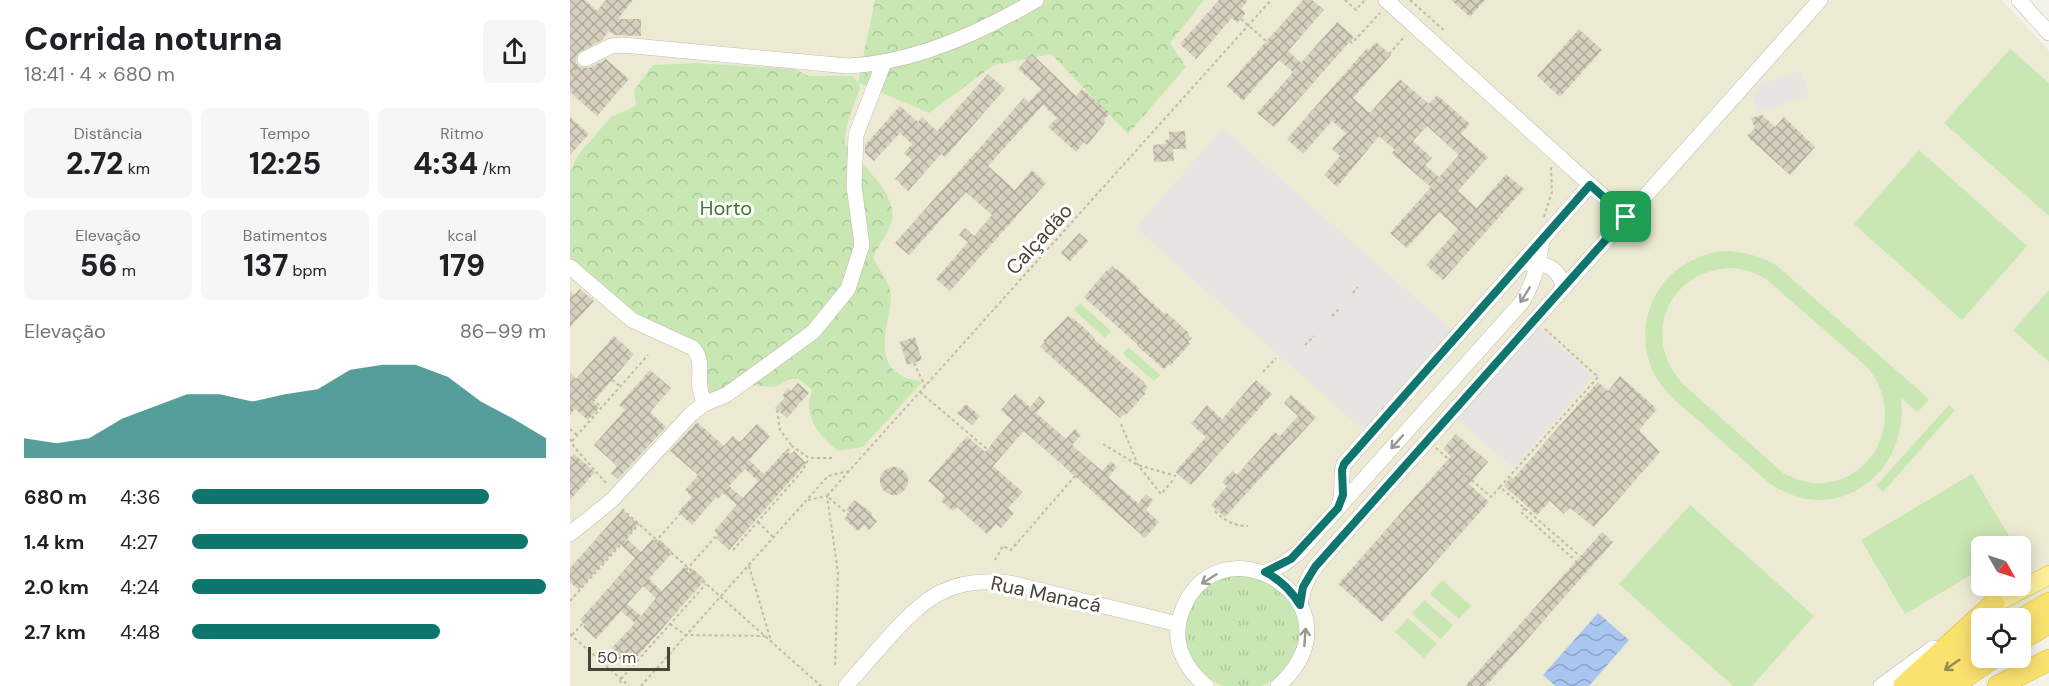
<!DOCTYPE html>
<html lang="pt">
<head>
<meta charset="utf-8">
<style>
	:root { --surface:#fff; --page:#f6f6f6; --text:#202124; --muted:#757577; --accent:#0f766e }
	body { margin:0; font-family:"DM Sans",sans-serif; background:var(--page); color:var(--text); height:100vh; display:flex; flex-direction:column; font-size:22px; white-space:nowrap }
	* { box-sizing:border-box; margin:0 }
	p { font-size:20px; color:var(--muted) }
	.icon { flex:none; width:33px; height:33px; fill:none; stroke:currentColor; stroke-width:2; stroke-linecap:round; stroke-linejoin:round }
	.map { position:relative; flex:1; overflow:hidden }
	.panel { display:flex; flex-direction:column; background:var(--surface); width:570px }
	.panel>* { flex:none }
	.needle { width:39px; rotate:129deg }
	.buttons { position:absolute; left:1401px; top:536px; display:grid; gap:12px }
	.buttons a { display:grid; place-items:center; width:60px; height:60px; border-radius:9px; background:var(--surface); box-shadow:0 3px 15px #0003; font-size:30px }
	.scale { position:absolute; left:18px; bottom:15px; width:82px; box-sizing:border-box; padding-left:6px; border:3px solid #484438; border-top:0; font-size:16px; line-height:21px; white-space:nowrap; color:#484438; -webkit-text-stroke:4px #fff; paint-order:stroke }
	.pin { position:absolute; display:grid; place-items:center; width:51px; height:51px; color:#fff; margin:-26px; border-radius:12px; box-shadow:0 3px 9px #0006 }
	.round { display:grid; place-items:center; flex:none; width:63px; height:63px; border-radius:9px; background:var(--page) }
	.headline { display:flex; align-items:center; justify-content:space-between; height:102px; padding:0 24px }
	h1 { font-size:33px; font-weight:800; line-height:45px }
	.metrics { display:grid; grid-template-columns:repeat(3,1fr); gap:9px; height:102px; padding:6px 24px }
	.metrics div { display:grid; align-content:center; border-radius:9px; background:var(--page); text-align:center }
	.metrics b { font-size:30px; font-weight:800 }
	.metrics small { font-size:16px; font-weight:400 }
	.metrics p { font-size:16px }
	.chart { height:168px; padding:12px 24px }
	.chart p { display:flex; justify-content:space-between }
	.chart svg { width:100%; height:108px; margin-top:6px; fill:var(--accent); opacity:.7 }
	ul { padding:0 24px; list-style:none; font-size:20px }
	li { display:grid; grid-template-columns:96px 72px 1fr; align-items:center; height:45px }
	li i { height:15px; border-radius:8px; background:var(--accent) }
	main { display:flex; flex:1; min-height:0 }
	.map>svg:first-child { display:block }
	.education { fill:#edead4; fill-rule:evenodd }
	.grass { fill:url(#grass-tufts) }
	.forest { fill:url(#forest-crowns) }
	.green { fill:#c8e7b3; fill-rule:evenodd }
	.parking { fill:#e6e5e1 }
	.water { fill:url(#water-waves) }
	.building { fill:url(#building-cross-hatch); fill-rule:evenodd }
	.lines { fill:none; stroke-linecap:round; stroke-linejoin:round }
	.minor-casing { stroke:#c0bcac; stroke-width:16 }
	.major-casing { stroke:#e1d06a; stroke-width:20 }
	.highway-casing { stroke:#dab93e; stroke-width:22 }
	.path { stroke:#c1ba9e; stroke-width:2; stroke-dasharray:3 3; stroke-linecap:butt }
	.minor { stroke:#fff; stroke-width:15 }
	.major { stroke:#fcef9b; stroke-width:18 }
	.highway { stroke:#fae26f; stroke-width:21 }
	.oneway { stroke:#9a9892 }
	.oneway2 { stroke:#988b51 }
	.route-casing { stroke:#fff; stroke-width:12 }
	.route { stroke:#0f766e; stroke-width:8 }
	.labels { text-anchor:middle; stroke-width:6; stroke-linejoin:round; paint-order:stroke }
	.park-label { font-size:20px; fill:#3d792c; stroke:#fff }
	.street-label { font-size:20px; fill:#484438; stroke:#fff }
</style>
</head>
<body>
<main>
<section class="panel">
<div class="headline"><div><h1>Corrida noturna</h1><p>18:41 · 4 × 680 m</p></div><a class="round"><svg class="icon" aria-label="share" viewBox="0 0 24 24"><path d="M12 15V3M7 8l5-5 5 5M5 13v7h14v-7"/></svg></a></div>
<div class="metrics">
<div><p>Distância</p><b>2.72<small> km</small></b></div>
<div><p>Tempo</p><b>12:25</b></div>
<div><p>Ritmo</p><b>4:34<small> /km</small></b></div>
</div>
<div class="metrics">
<div><p>Elevação</p><b>56<small> m</small></b></div>
<div><p>Batimentos</p><b>137<small> bpm</small></b></div>
<div><p>kcal</p><b>179</b></div>
</div>
<div class="chart"><p><span>Elevação</span>86–99 m</p>
<svg viewBox="0 0 160 44" preserveAspectRatio="none"><path d="M0 44V36L10 38L20 36L30 28L40 23L50 18L60 18L70 21L80 18L90 16L100 8L110 6L120 6L130 11L140 21L150 28L160 36V44z"/></svg>
</div>
<ul>
<li><b>680 m</b>4:36<i style="width:84%"></i></li>
<li><b>1.4 km</b>4:27<i style="width:95%"></i></li>
<li><b>2.0 km</b>4:24<i style="width:100%"></i></li>
<li><b>2.7 km</b>4:48<i style="width:70%"></i></li>
</ul>
</section>
<div class="map">
<svg width="1479" height="686" viewBox="0 0 1479 686">
	<defs>
		<pattern id="grass-tufts" width="24" height="20" patternUnits="userSpaceOnUse" patternTransform="scale(1.5)"><rect width="24" height="20" fill="#c8e7b3"/><path d="M3 7l-1-3M5 7V3M7 7l1-3M15 17l-1-3M17 17v-4M19 17l1-3" fill="none" stroke="#adc79b"/></pattern>
		<pattern id="forest-crowns" width="20" height="18" patternUnits="userSpaceOnUse" patternTransform="scale(1.5)"><rect width="20" height="18" fill="#c8e7b3"/><path d="M2 6a3 3 0 1 1 6 0M12 15a3 3 0 1 1 6 0" fill="none" stroke="#adc79b"/></pattern>
		<pattern id="water-waves" width="16" height="10" patternUnits="userSpaceOnUse" patternTransform="scale(1.5)"><rect width="16" height="10" fill="#a8c6ef"/><path d="M0 5q4-4 8 0t8 0" fill="none" stroke="#8ba2c3"/></pattern>
		<pattern id="building-cross-hatch" width="8" height="8" patternUnits="userSpaceOnUse" patternTransform="scale(1.5)"><rect width="8" height="8" fill="#d6d0bf"/><path d="M0 0l8 8M0 8l8-8" fill="none" stroke="#b0aa9c"/></pattern>
	</defs>
	<rect width="100%" height="100%" fill="#f4f3e9"/>
	<path class="education" d="M0,0H1432L1479,51V595L1443,618H1412L1411,639L1344,686H0ZM1412,546H1450V585H1412Z"/>
	<circle class="grass" cx="672" cy="632" r="57"/>
	<path class="forest" d="M305,0H634L600,43L616,67L558,134L481,54L424,65L359,113L289,83L290,88L278,121L274,143C289,161 328,195 322,220C319,232 308,246 303,258C308,268 321,284 321,296C320,322 301,362 334,377C339,380 347,380 353,381L293,447L268,451C254,439 239,425 239,404C239,399 241,395 242,390L229,379H220L206,387L179,385L135,400L134,363L64,314L0,260V172L8,155L41,117L66,106L64,90L83,65L126,63L224,69L239,76H282L288,82Z"/>
	<g class="green">
		<path d="M1440,49L1479,83V216L1374,123Z"/>
		<path d="M1349,150L1457,246L1392,320L1284,224Z"/>
		<path d="M1151,251C1171,251 1188,255 1206,265L1359,399L1348,412L1331,398C1340,475 1263,530 1198,482C1177,464 1157,445 1136,427C1123,415 1107,404 1095,390C1073,364 1069,326 1085,296C1099,270 1123,256 1151,251ZM1162,268L1180,271L1196,279L1298,368C1347,430 1282,512 1213,473L1114,385C1069,339 1098,269 1162,268Z"/>
		<path d="M1479,290V362L1443,330Z"/>
		<path d="M510,303L541,331L535,338L504,310Z"/>
		<path d="M558,347L590,375L584,381L553,354Z"/>
		<path d="M1379,405L1385,410L1313,492L1306,486Z"/>
		<path d="M1402,474L1445,546H1412L1411,569L1335,614L1291,540Z"/>
		<path d="M1120,505L1244,616L1182,686H1163L1049,584Z"/>
		<path d="M872,580L901,606L889,619L860,594Z"/>
		<path d="M854,600L883,625L871,639L842,614Z"/>
		<path d="M838,618L867,644L854,658L825,632Z"/>
	</g>
	<g class="parking">
		<path d="M1231,71L1239,96L1188,113L1182,94L1189,91L1187,85Z"/>
		<path d="M653,128L882,330L793,430L565,228Z"/>
		<path d="M966,325L1024,376L943,468L885,417Z"/>
	</g>
	<path class="water" d="M1028,613L1059,640L1019,686H985L973,675Z"/>
	<g class="building">
		<path d="M0,0H15L27,11L36,0H63L48,19H71V36L44,35L39,31L32,40L7,54L6,63L10,67L19,68L36,59L59,79L27,116L0,92Z"/>
		<path d="M649,0H678L671,9L676,13L667,23L662,18L626,59L610,44Z"/>
		<path d="M733,0H742L754,10L718,51L731,63L767,22L784,37L704,127L687,113L723,72L709,60L673,101L657,86Z"/>
		<path d="M881,0H915L900,17Z"/>
		<path d="M1009,29L1032,50L990,97L967,76Z"/>
		<path d="M806,42L821,55L783,98L800,113L830,79L859,104L867,95L900,124L891,134L918,157L888,191L907,208L936,174L954,189L873,280L856,265L888,229L869,212L837,248L820,233L861,187L821,153L825,150L809,136L767,187L754,175L770,156L762,149L776,133L762,121L733,154L717,139L797,48L799,50ZM857,126L889,155L869,177L855,165L862,158L843,141Z"/>
		<path d="M462,54L506,96L512,89L540,113L534,120L536,122L517,145L514,142L506,152L478,127L487,118L473,105L418,166L445,190L462,170L476,183L380,291L366,279L398,242L389,235L395,228L404,236L422,215L396,192L339,255L325,243L454,98L459,102L471,89L448,69Z"/>
		<path d="M418,74L435,89L375,157L371,154L338,191L325,179L342,160L334,153L342,144L330,133L304,161L295,153V145L330,106L348,122L352,117L367,131Z"/>
		<path d="M1192,115L1205,127L1214,117L1245,147L1220,175L1177,136L1185,128L1181,118Z"/>
		<path d="M0,117L19,134L0,155Z"/>
		<path d="M615,131L616,149H603L604,161L584,162L583,145L596,144L595,140L599,139V132Z"/>
		<path d="M509,233L518,241L500,261L491,253Z"/>
		<path d="M542,266L546,270L547,269L570,289L568,290L572,294L595,314L597,313L619,333L618,335L622,338L618,342L620,344L600,366L599,364L594,369L567,346L568,345L514,297L537,270L538,271Z"/>
		<path d="M10,289L24,301L0,327V291L4,295Z"/>
		<path d="M498,316L502,319L503,318L525,338L524,339L575,383L574,384L578,387L574,392L576,393L556,415L555,414L550,418L470,347L475,342L473,341Z"/>
		<path d="M44,336L64,354L23,402L29,408L18,420L5,409L0,415V373L6,379Z"/>
		<path d="M345,337L352,360L337,365L330,342Z"/>
		<path d="M80,370L101,388L80,412L96,427L48,479L41,473L47,466L24,445L55,410L49,405Z"/>
		<path d="M1050,376L1087,409L1069,430L1090,452L1024,527L1000,508L994,514L980,501L967,515L934,486L941,477L943,479L1028,382L1038,391Z"/>
		<path d="M686,380L702,394L621,485L605,472L636,437L621,424L637,405L652,419Z"/>
		<path d="M228,383L239,393L217,418L205,408L215,398L212,396L218,388L221,391Z"/>
		<path d="M445,394L460,407L469,396L475,402L466,413L496,439L505,429L511,435L502,445L532,471L541,461L547,467L538,477L568,503L576,494L583,500L576,510L589,522L575,538L454,431L423,466L453,492L438,508L444,513L431,528L426,524L417,534L387,507L383,511L371,501L375,496L358,481L397,436L415,452L442,420L431,410Z"/>
		<path d="M721,395L746,417L655,517L641,505L657,486L652,482L662,471L667,475L705,432L710,436L728,416L714,403Z"/>
		<path d="M396,404L410,416L402,425L387,413Z"/>
		<path d="M127,422L154,446L163,436L170,442L187,424L200,436L179,460L194,474L216,450L220,454L224,451L236,463L159,550L146,538L149,536L144,531L167,505L153,493L148,499L146,497L122,525L108,512L122,497L115,490L128,475L100,451ZM175,469L188,481L173,498L159,486Z"/>
		<path d="M886,434L918,462L899,484L919,502L812,622L768,584L881,456L873,449Z"/>
		<path d="M4,454L25,472L0,500V458Z"/>
		<circle cx="324" cy="481" r="14"/>
		<path d="M284,500L302,513L301,515L307,521L299,530L294,525L288,531L274,519L280,513L276,510Z"/>
		<path d="M52,510L68,524L56,538L71,552L82,539L87,543L90,540L103,552L79,579L92,591L114,567L119,572L122,568L135,580L58,667L45,655L46,653L42,648L65,623L51,611L26,639L13,627L15,625L10,620L65,558L50,544L9,590L0,582V568ZM73,586L86,598L71,616L57,604Z"/>
		<path d="M1032,532L1043,542L916,686H895Z"/>
	</g>
	<g class="lines">
		<defs>
			<g id="minor">
				<path d="M816,0L1056,217"/>
				<path d="M1449,0L1479,33"/>
				<path d="M15,59L41,46L53,45L278,66C344,63 410,33 466,0"/>
				<path d="M959,264C978,262 988,269 994,287"/>
				<path d="M0,267L62,320L123,348C134,361 128,373 130,388C131,393 133,399 134,404"/>
				<path d="M769,505C775,489 769,478 774,464L1020,185"/>
				<path d="M0,534L42,500L121,414L134,404L156,395L243,332L278,289L292,245L284,186L286,135L314,62"/>
				<path d="M695,572L712,565L728,553L952,302C964,283 969,263 972,240"/>
				<path d="M730,605C733,586 739,574 751,560L1250,0"/>
				<path d="M276,686C290,670 305,653 319,637C356,596 382,576 440,583L608,624"/>
				<path d="M636,686C616,669 602,645 610,617C643,510 801,602 708,686"/>
				<path d="M1311,686L1363,648"/>
			</g>
			<path id="major" d="M1424,604L1479,575"/>
			<g id="highway">
				<path d="M1450,620L1479,603"/>
				<path d="M1450,640L1479,623"/>
				<path d="M1334,686L1424,604"/>
				<path d="M1353,686L1412,644"/>
				<path d="M1382,686L1424,657"/>
				<path d="M1428,686L1479,660"/>
			</g>
		</defs>
		<use href="#minor" class="minor-casing"/>
		<use href="#major" class="major-casing"/>
		<use href="#highway" class="highway-casing"/>
		<g class="path">
			<path d="M775,0L786,10L795,0"/>
			<path d="M840,0L876,32"/>
			<path d="M671,19L696,41"/>
			<path d="M780,41L782,43L810,13"/>
			<path d="M819,54L835,36"/>
			<path d="M0,74L7,67"/>
			<path d="M974,217L982,192L981,167"/>
			<path d="M783,293L788,287"/>
			<path d="M762,316L769,309"/>
			<path d="M975,329L1028,377L930,487L1010,556"/>
			<path d="M735,345L744,336"/>
			<path d="M344,363L355,386"/>
			<path d="M693,372L706,358"/>
			<path d="M42,380L50,386"/>
			<path d="M350,392L417,449"/>
			<path d="M18,395L31,407"/>
			<path d="M207,410L210,430L222,446"/>
			<path d="M551,424L568,465L591,494L604,479"/>
			<path d="M0,429L7,435"/>
			<path d="M0,439L4,447L38,485"/>
			<path d="M2,441L78,355"/>
			<path d="M533,444L568,465L606,476"/>
			<path d="M866,448L921,497L930,487"/>
			<path d="M217,451L222,446L239,458H262"/>
			<path d="M279,471L257,496L280,516"/>
			<path d="M238,500L257,496L268,572L265,667"/>
			<path d="M955,508L951,512L1006,561"/>
			<path d="M52,509L251,686"/>
			<path d="M645,511C655,521 664,526 678,526"/>
			<path d="M188,522L203,537"/>
			<path d="M85,542L110,514"/>
			<path d="M163,550L233,470L239,458"/>
			<path d="M425,560L433,546L441,550L505,476"/>
			<path d="M179,566L201,641"/>
			<path d="M116,570L147,535"/>
			<path d="M0,601L69,524"/>
			<path d="M100,624L116,635L195,636"/>
			<path d="M0,634L59,686"/>
			<path d="M2,635L13,623"/>
			<path d="M32,663L43,650"/>
			<path d="M51,679L136,584"/>
			<path d="M50,680L52,686"/>
			<path d="M71,686L258,476L279,471L701,0"/>
		</g>
		<use href="#minor" class="minor"/>
		<use href="#major" class="major"/>
		<use href="#highway" class="highway"/>
	</g>
	<defs><path id="oneway-shaft" d="M-6 0H5M1.5-3L5.5 0L1.5 3" fill="none" stroke-width="1.6" stroke-linecap="round" stroke-linejoin="round" transform="scale(1.5)"/></defs>
	<g class="oneway">
		<use href="#oneway-shaft" transform="translate(955 295) rotate(122)"/>
		<use href="#oneway-shaft" transform="translate(827 442) rotate(132)"/>
		<use href="#oneway-shaft" transform="translate(639 579) rotate(148)"/>
		<use href="#oneway-shaft" transform="translate(735 637) rotate(-86)"/>
	</g>
	<use class="oneway2" href="#oneway-shaft" transform="translate(1382 665) rotate(145)"/>
	<g class="lines">
		<defs>
			<path id="route" d="M1020,185L1056,217L745,567L733,587L730,605C721,590 711,580 695,572L721,559L768,508L773,495L772,470L774,464Z"/>
		</defs>
		<use href="#route" class="route-casing"/>
		<use href="#route" class="route"/>
	</g>
	<g class="labels">
		<g class="park-label">
			<text x="156" y="215">Horto</text>
		</g>
		<g class="street-label">
			<text transform="translate(469 239) rotate(-48)" y="7">Calçadão</text>
			<text transform="translate(476 594) rotate(12)" y="7">Rua Manacá</text>
		</g>
	</g>
</svg>
<div class="buttons">
<a><svg class="needle" viewBox="-14 -14 28 28"><path d="M0-13l5 13h-10z" fill="#e53935"/><path d="M0 13l5-13h-10z" fill="#757577"/></svg></a>
<a><svg class="icon" aria-label="locate" viewBox="0 0 24 24"><circle cx="12" cy="12" r="6"/><path d="M12 2v4M12 18v4M2 12h4M18 12h4"/></svg></a>
</div>
<div class="scale">50 m</div>
<div class="pin" style="left:1056px;top:217px;background:#1e9e55"><svg class="icon" aria-label="arrive" viewBox="0 0 24 24"><path d="M6 21V4h12l-3 4 3 4H6"/></svg></div>
</div>
</main>
</body>
</html>
